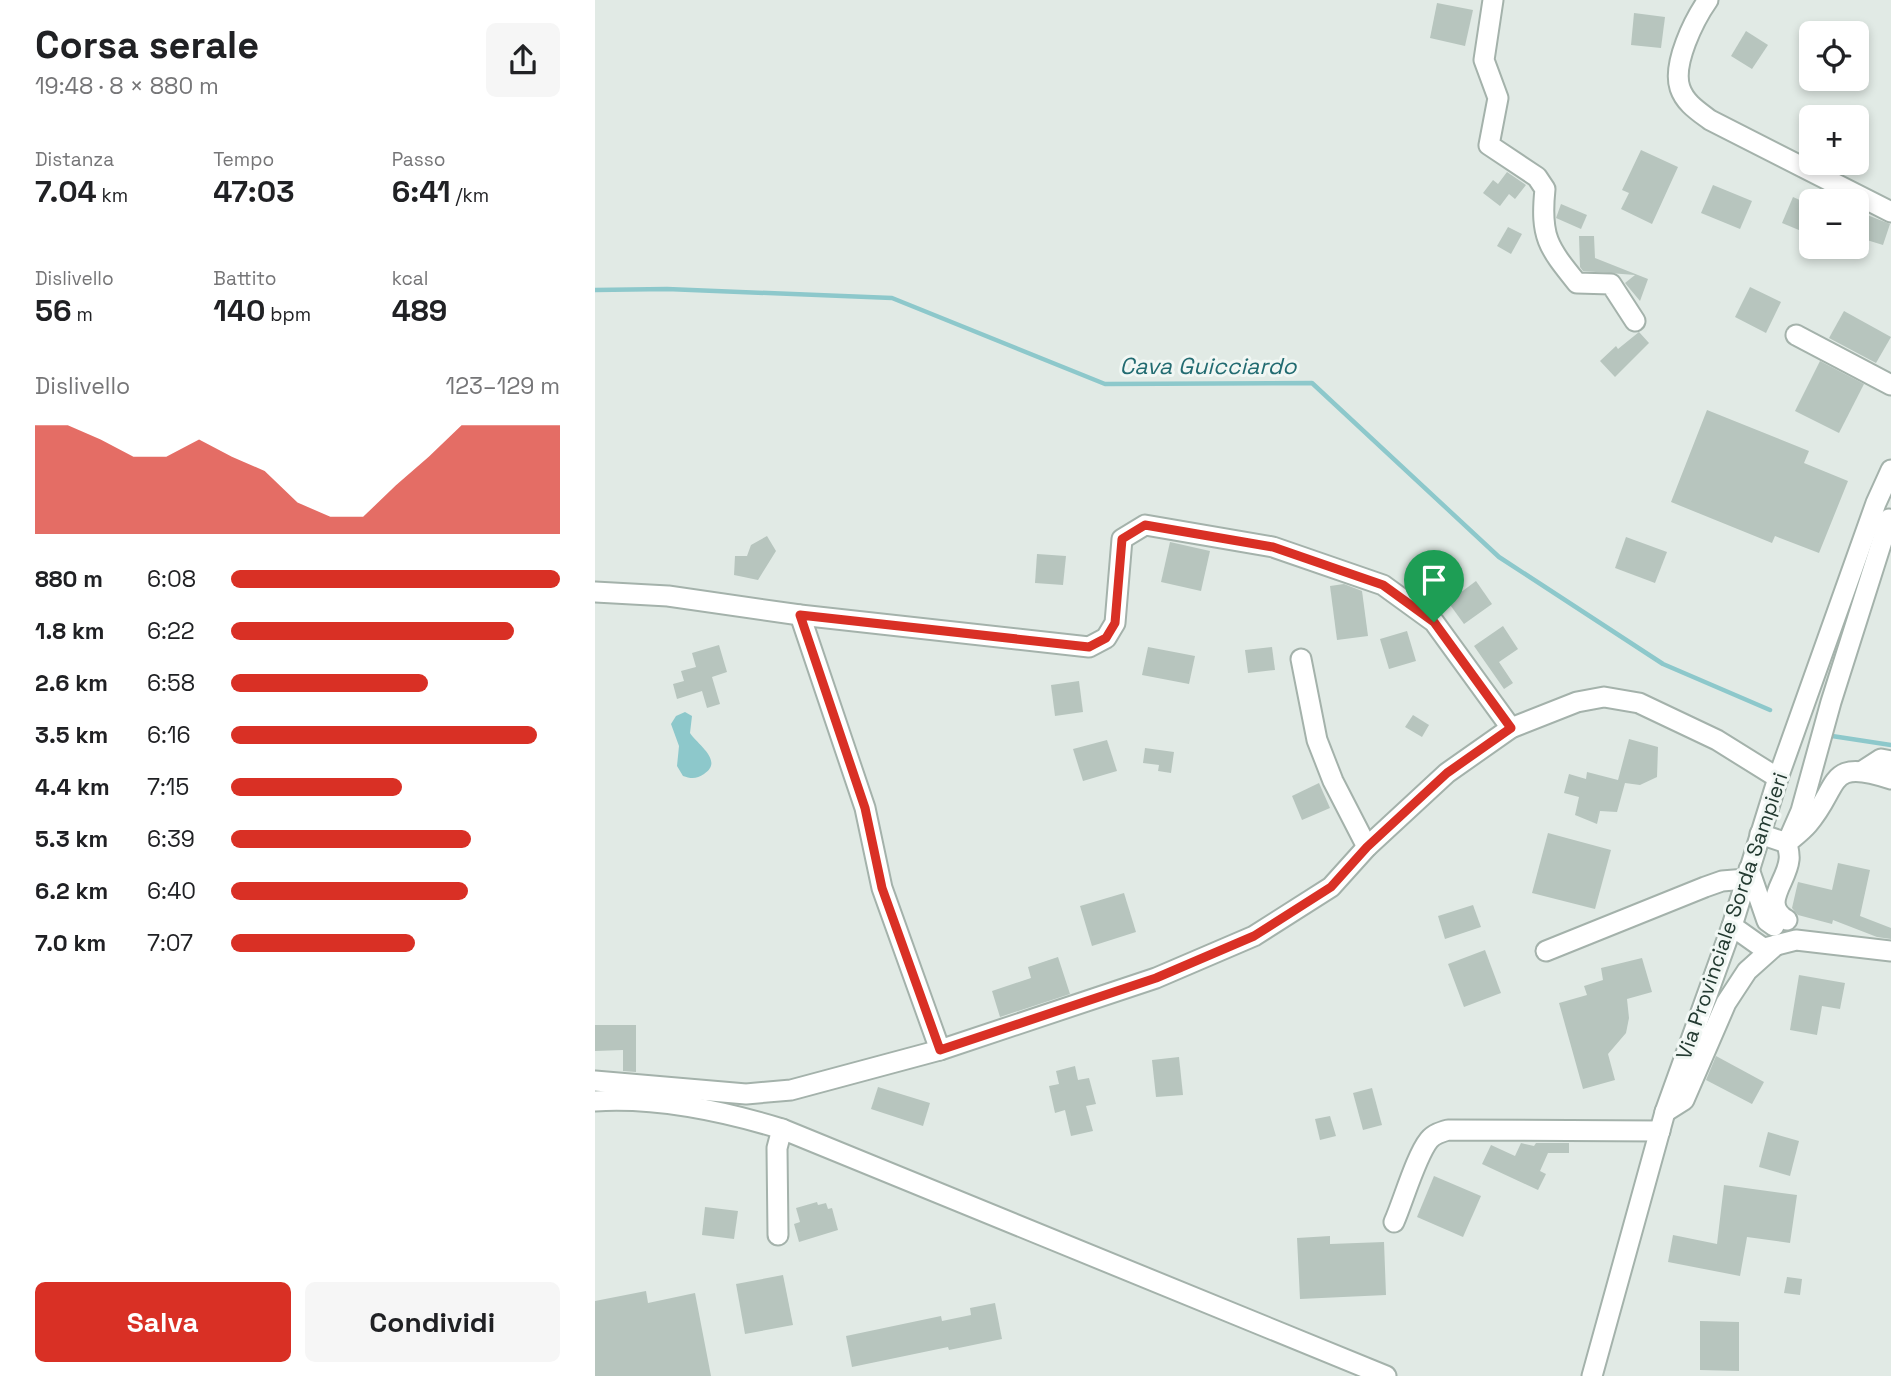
<!DOCTYPE html>
<html lang="it">
<head>
<meta charset="utf-8">
<style>
	:root { --surface:#fff; --page:#f6f6f6; --text:#202124; --muted:#757577; --accent:#d93025 }
	body { margin:0; font-family:"Space Grotesk",sans-serif; background:var(--page); color:var(--text); height:100vh; display:flex; flex-direction:column; font-size:26px; white-space:nowrap }
	* { box-sizing:border-box; margin:0 }
	p { font-size:23px; color:var(--muted) }
	.icon { flex:none; width:38px; height:38px; fill:none; stroke:currentColor; stroke-width:2; stroke-linecap:round; stroke-linejoin:round }
	.map { position:relative; flex:1; overflow:hidden }
	.drawer { display:flex; flex-direction:column; background:var(--surface); width:595px }
	.drawer>* { flex:none }
	.controls { position:absolute; left:1204px; top:21px; display:grid; gap:14px }
	.controls a { display:grid; place-items:center; width:70px; height:70px; border-radius:10px; background:var(--surface); box-shadow:0 4px 10px #0003; font-size:35px }
	.pin { position:absolute; display:grid; place-items:center; width:60px; height:60px; color:#fff; margin:-72px -30px; border-radius:50% 50% 50% 0; rotate:-45deg; box-shadow:0 0 7px #0007 }
	.pin .icon { rotate:45deg }
	.round { display:grid; place-items:center; flex:none; width:74px; height:74px; border-radius:10px; background:var(--page) }
	.head { display:flex; align-items:center; justify-content:space-between; height:119px; padding:0 35px }
	h1 { font-size:38px; font-weight:800; line-height:52px }
	.stats { display:grid; grid-template-columns:repeat(3,1fr); gap:10px; height:119px; padding:7px 35px }
	.stats div { display:grid; align-content:center }
	.stats b { font-size:30px; font-weight:800 }
	.stats small { font-size:19px; font-weight:400 }
	.stats p { font-size:19px }
	.chart { height:196px; padding:14px 35px }
	.chart p { display:flex; justify-content:space-between }
	.chart svg { width:100%; height:126px; margin-top:7px; fill:var(--accent); opacity:.7 }
	.action { display:flex; gap:14px; margin-top:auto; padding:14px 35px }
	.action a { flex:1; height:80px; border-radius:10px; background:var(--accent); color:#fff; font-size:28px; font-weight:800; line-height:80px; text-align:center }
	.action a+a { background:var(--page); color:var(--text) }
	ul { padding:0 35px; list-style:none; font-size:23px }
	li { display:grid; grid-template-columns:112px 84px 1fr; align-items:center; height:52px }
	li i { height:18px; border-radius:9px; background:var(--accent) }
	main { display:flex; flex:1; min-height:0 }
	.map>svg:first-child { display:block }
	.water { fill:#8dc8cb }
	.lines { fill:none; stroke-linecap:round; stroke-linejoin:round }
	.stream { stroke:#8dc8cb; stroke-width:4.5 }
	.building { fill:#b7c5be }
	.minor-casing { stroke:#a4b2ab; stroke-width:23 }
	.minor { stroke:#fff; stroke-width:19 }
	.route-casing { stroke:#fff; stroke-width:14 }
	.route { stroke:#d93025; stroke-width:9 }
	.labels { text-anchor:middle; stroke-width:6; stroke-linejoin:round; paint-order:stroke }
	.street-label { font-size:21px; fill:#233a31; stroke:#f1f7f4 }
	.water-label { font-size:23px; font-style:italic; fill:#226b71; stroke:#f1f7f4 }
</style>
</head>
<body>
<main>
<section class="drawer">
<div class="head"><div><h1>Corsa serale</h1><p>19:48 · 8 × 880 m</p></div><a class="round"><svg class="icon" aria-label="share" viewBox="0 0 24 24"><path d="M12 15V3M7 8l5-5 5 5M5 13v7h14v-7"/></svg></a></div>
<div class="stats">
<div><p>Distanza</p><b>7.04<small> km</small></b></div>
<div><p>Tempo</p><b>47:03</b></div>
<div><p>Passo</p><b>6:41<small> /km</small></b></div>
</div>
<div class="stats">
<div><p>Dislivello</p><b>56<small> m</small></b></div>
<div><p>Battito</p><b>140<small> bpm</small></b></div>
<div><p>kcal</p><b>489</b></div>
</div>
<div class="chart"><p><span>Dislivello</span>123–129 m</p>
<svg viewBox="0 0 160 44" preserveAspectRatio="none"><path d="M0 44V6L10 6L20 11L30 17L40 17L50 11L60 17L70 22L80 33L90 38L100 38L110 27L120 17L130 6L140 6L150 6L160 6V44z"/></svg>
</div>
<ul>
<li><b>880 m</b>6:08<i style="width:100%"></i></li>
<li><b>1.8 km</b>6:22<i style="width:86%"></i></li>
<li><b>2.6 km</b>6:58<i style="width:60%"></i></li>
<li><b>3.5 km</b>6:16<i style="width:93%"></i></li>
<li><b>4.4 km</b>7:15<i style="width:52%"></i></li>
<li><b>5.3 km</b>6:39<i style="width:73%"></i></li>
<li><b>6.2 km</b>6:40<i style="width:72%"></i></li>
<li><b>7.0 km</b>7:07<i style="width:56%"></i></li>
</ul>
<div class="action"><a>Salva</a><a>Condividi</a></div>
</section>
<div class="map">
<svg width="1296" height="1376" viewBox="0 0 1296 1376">
	<rect width="100%" height="100%" fill="#e1eae5"/>
	<path class="water" d="M90,712L97,716L95,733C103,745 129,761 109,774C102,779 96,779 88,776L82,766L84,746L76,724L81,716Z"/>
	<g class="lines">
		<g class="stream">
			<path d="M0,290L72,289L297,298L510,384L717,383L904,557L1068,664L1175,710"/>
			<path d="M1237,736L1296,745"/>
		</g>
	</g>
	<g class="building">
		<path d="M842,3L878,10L870,46L835,38Z"/>
		<path d="M1039,13L1070,17L1066,48L1036,45Z"/>
		<path d="M1151,31L1173,45L1157,69L1136,56Z"/>
		<path d="M1046,150L1083,167L1057,224L1026,209L1034,193L1027,190Z"/>
		<path d="M912,172L931,185L920,199L914,194L905,206L888,193L898,180L903,184Z"/>
		<path d="M1118,185L1157,201L1145,229L1106,213Z"/>
		<path d="M1198,197L1216,205V235L1187,223Z"/>
		<path d="M966,204L992,215L986,229L961,218Z"/>
		<path d="M1262,211L1295,224L1288,245L1262,237Z"/>
		<path d="M913,227L927,234L916,254L902,246Z"/>
		<path d="M984,236H999L1000,258L1053,279L1045,301L1030,283L1040,275L988,271L985,267Z"/>
		<path d="M1155,287L1186,302L1171,333L1140,317Z"/>
		<path d="M1249,311L1296,337L1281,363L1234,338Z"/>
		<path d="M1044,332L1054,343L1020,377L1005,361L1021,346L1023,349Z"/>
		<path d="M1225,361L1269,384L1244,433L1200,411Z"/>
		<path d="M1112,410L1214,451L1209,463L1253,481L1224,553L1180,536L1177,543L1076,502Z"/>
		<path d="M172,536L181,551L163,580L139,575L140,556H152L156,545Z"/>
		<path d="M1031,537L1072,552L1060,583L1020,568Z"/>
		<path d="M575,542L615,551L606,591L566,582Z"/>
		<path d="M442,554L471,556L468,585L440,583Z"/>
		<path d="M881,581L897,604L869,624L853,602Z"/>
		<path d="M749,584L767,591L773,636L742,640L735,586Z"/>
		<path d="M908,626L923,649L904,662L918,683L909,689L879,646Z"/>
		<path d="M812,631L821,661L794,669L785,639Z"/>
		<path d="M124,645L132,672L117,677L125,704L112,708L107,691L82,699L78,684L89,681L86,671L101,667L97,653Z"/>
		<path d="M553,647L600,656L594,684L547,675Z"/>
		<path d="M677,647L680,670L653,673L650,650Z"/>
		<path d="M484,681L488,712L460,716L456,685Z"/>
		<path d="M818,715L834,725L827,737L810,727Z"/>
		<path d="M1034,739L1063,747L1062,777L1045,785L1030,783L1022,812L1005,811L1002,824L980,815L984,797L969,793L974,774L991,779L992,772L1023,780Z"/>
		<path d="M512,740L522,771L488,781L478,749Z"/>
		<path d="M550,748L579,752L576,773L563,771L564,765L548,763Z"/>
		<path d="M724,783L735,808L707,820L697,796Z"/>
		<path d="M953,833L1016,850L1000,909L937,893Z"/>
		<path d="M1243,863L1275,870L1265,916L1296,928V939L1282,937L1238,920L1237,924L1203,915L1197,908L1203,882L1237,890Z"/>
		<path d="M529,893L541,932L497,946L485,906Z"/>
		<path d="M878,905L886,927L850,939L843,916Z"/>
		<path d="M890,950L906,993L869,1007L853,964Z"/>
		<path d="M463,957L475,994L405,1017L397,991L436,978L433,967Z"/>
		<path d="M1047,958L1057,992L1032,999L1034,1018L1031,1033L1013,1054L1020,1080L988,1089L964,1003L992,995L989,986L1008,980L1006,968Z"/>
		<path d="M1204,975L1250,983L1245,1009L1227,1006L1222,1035L1195,1030Z"/>
		<path d="M0,1025H41V1072L28,1071V1050L0,1051Z"/>
		<path d="M1121,1056L1169,1082L1157,1104L1111,1080Z"/>
		<path d="M584,1057L588,1095L561,1097L557,1060Z"/>
		<path d="M480,1066L483,1080L494,1078L501,1104L491,1106L498,1131L476,1136L470,1110L460,1113L454,1086L464,1084L461,1071Z"/>
		<path d="M283,1087L335,1103L328,1126L276,1109Z"/>
		<path d="M777,1088L787,1125L768,1130L758,1093Z"/>
		<path d="M735,1116L741,1136L725,1140L720,1119Z"/>
		<path d="M1173,1132L1204,1141L1195,1176L1164,1167Z"/>
		<path d="M926,1143L939,1146L941,1143H974V1153H953L945,1171L951,1174L943,1190L887,1164L896,1145L920,1156Z"/>
		<path d="M839,1176L886,1196L868,1237L822,1217Z"/>
		<path d="M1129,1185L1202,1195L1195,1243L1152,1237L1145,1276L1073,1262L1078,1235L1122,1244Z"/>
		<path d="M222,1202L223,1205L231,1203L233,1209L237,1208L243,1230L204,1242L199,1224L205,1222L201,1208Z"/>
		<path d="M110,1207L143,1211L139,1239L107,1235Z"/>
		<path d="M735,1236V1244L789,1242L791,1295L705,1299L702,1238Z"/>
		<path d="M188,1275L198,1325L150,1334L141,1284Z"/>
		<path d="M1192,1277L1207,1279L1205,1295L1189,1293Z"/>
		<path d="M51,1291L53,1303L100,1293L116,1376H0V1301Z"/>
		<path d="M400,1303L407,1339L354,1350L353,1347L257,1367L251,1336L346,1316L347,1321L376,1315L375,1308Z"/>
		<path d="M1105,1321L1144,1322V1371L1105,1370Z"/>
	</g>
	<g class="lines">
		<defs>
			<g id="minor">
				<path d="M898,0L889,60L903,98L894,145L942,177L950,189C945,237 953,247 982,283L1016,284L1040,321"/>
				<path d="M1113,0C1099,20 1077,64 1085,88C1090,103 1103,111 1115,120L1296,212"/>
				<path d="M1201,335L1296,385"/>
				<path d="M0,592L73,596L205,615L494,647L511,638L520,623L527,539L550,525L678,547L788,585L839,622L916,728"/>
				<path d="M205,615L270,808L287,888L345,1050"/>
				<path d="M706,659L722,740L738,781L772,847"/>
				<path d="M1269,770L1286,759L1296,761"/>
				<path d="M1165,834L1192,843L1206,811L1236,702L1294,519"/>
				<path d="M1154,869L1172,921L1179,926"/>
				<path d="M1192,920C1165,904 1192,882 1194,860C1195,855 1193,848 1192,843C1199,837 1207,831 1213,824C1246,786 1230,757 1296,779"/>
				<path d="M1137,926L1168,948"/>
				<path d="M1170,948L1201,940L1296,951"/>
				<path d="M951,951L1110,887L1127,881L1151,879"/>
				<path d="M0,1081L151,1094L196,1090L345,1050L561,978L659,936L736,887L772,847L852,773L916,728L982,702L1009,697L1044,703L1122,740L1183,778"/>
				<path d="M0,1101C62,1097 128,1111 187,1129L791,1376"/>
				<path d="M1070,1112L1089,1100L1131,1003L1152,971L1181,945"/>
				<path d="M799,1222C808,1202 821,1156 834,1140C839,1134 846,1132 853,1130L1065,1131"/>
				<path d="M183,1235L182,1148L187,1129"/>
				<path d="M997,1376L1070,1112L1137,926L1183,778L1281,503L1296,470"/>
			</g>
		</defs>
		<use href="#minor" class="minor-casing"/>
		<use href="#minor" class="minor"/>
	</g>
	<g class="lines">
		<defs>
			<path id="route" d="M550,525L678,547L788,585L839,622L916,728L852,773L772,847L736,887L659,936L561,978L345,1050L287,888L270,808L205,615L494,647L511,638L520,623L527,539Z"/>
		</defs>
		<use href="#route" class="route-casing"/>
		<use href="#route" class="route"/>
	</g>
	<g class="labels">
		<g class="street-label">
			<text transform="translate(1137 916) rotate(-71)" y="7">Via Provinciale Sorda Sampieri</text>
		</g>
		<g class="water-label">
			<text x="613" y="374">Cava Guicciardo</text>
		</g>
	</g>
</svg>
<div class="controls">
<a><svg class="icon" aria-label="locate" viewBox="0 0 24 24"><circle cx="12" cy="12" r="6"/><path d="M12 2v4M12 18v4M2 12h4M18 12h4"/></svg></a>
<a>+</a>
<a>−</a>
</div>
<div class="pin" style="left:839px;top:622px;background:#1e9e55"><svg class="icon" aria-label="arrive" viewBox="0 0 24 24"><path d="M6 21V4h12l-3 4 3 4H6"/></svg></div>
</div>
</main>
</body>
</html>
